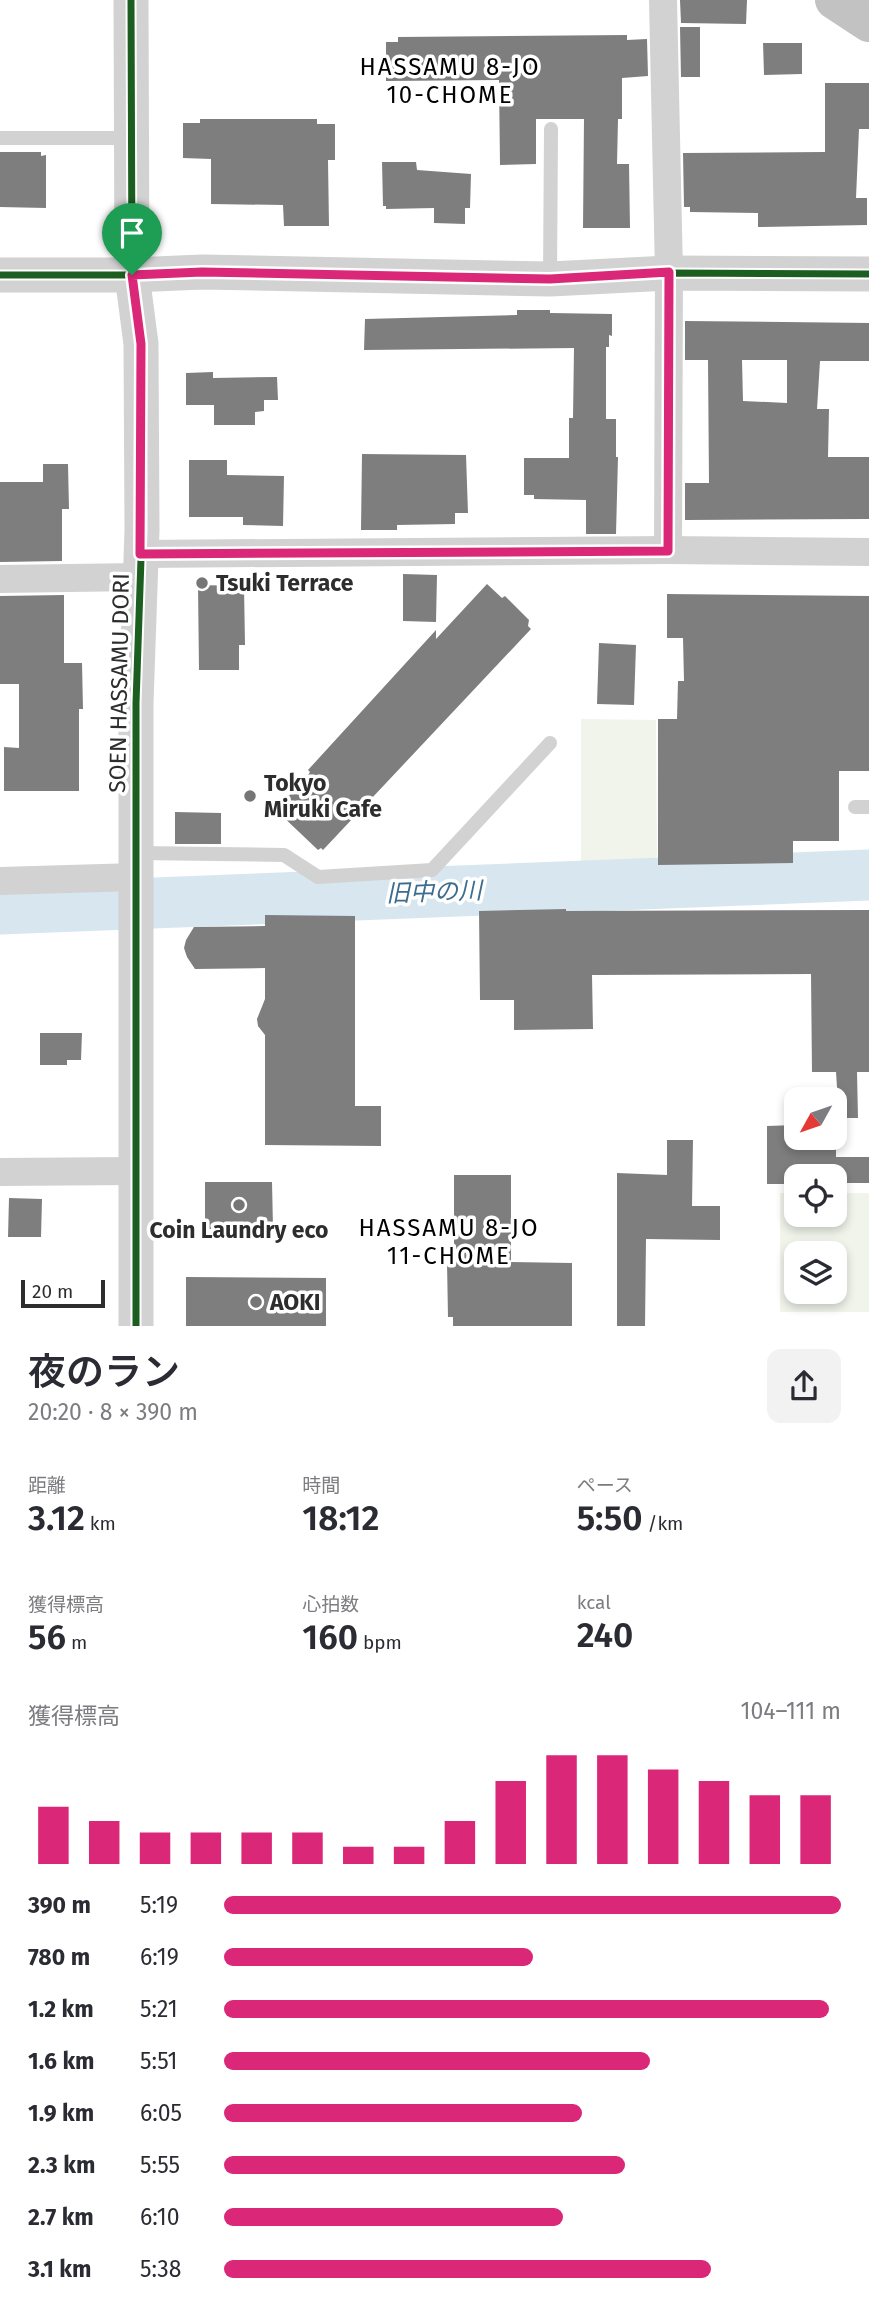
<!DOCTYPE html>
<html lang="ja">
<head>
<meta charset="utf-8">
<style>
	:root { --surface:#fff; --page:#f2f2f3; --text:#2b2b33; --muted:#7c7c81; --accent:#db2777 }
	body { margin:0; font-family:"Fira Sans","Noto Sans JP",sans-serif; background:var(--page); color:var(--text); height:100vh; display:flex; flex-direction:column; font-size:26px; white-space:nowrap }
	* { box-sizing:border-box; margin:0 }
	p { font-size:23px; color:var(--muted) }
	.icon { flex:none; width:38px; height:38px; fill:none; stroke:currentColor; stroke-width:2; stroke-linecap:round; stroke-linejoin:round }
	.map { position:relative; height:1326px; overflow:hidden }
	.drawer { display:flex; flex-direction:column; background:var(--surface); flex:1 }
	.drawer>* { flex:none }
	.needle { width:46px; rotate:230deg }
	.buttons { position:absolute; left:784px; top:1087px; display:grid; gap:14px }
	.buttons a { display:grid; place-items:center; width:63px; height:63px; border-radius:14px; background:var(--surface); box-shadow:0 4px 10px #0003; font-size:35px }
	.scale { position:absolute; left:21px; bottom:18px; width:84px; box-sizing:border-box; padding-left:7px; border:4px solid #2d2d2d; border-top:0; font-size:19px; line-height:24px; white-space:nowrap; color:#2d2d2d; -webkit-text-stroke:5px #fff; paint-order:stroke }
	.pin { position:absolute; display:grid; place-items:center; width:60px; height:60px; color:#fff; margin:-72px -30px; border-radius:50% 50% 50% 0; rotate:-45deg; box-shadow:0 0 7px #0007 }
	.pin .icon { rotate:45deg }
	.round { display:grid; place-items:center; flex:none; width:74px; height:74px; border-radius:14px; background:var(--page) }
	.head { display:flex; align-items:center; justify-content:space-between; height:119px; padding:0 28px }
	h1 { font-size:38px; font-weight:600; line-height:52px }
	.figures { display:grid; grid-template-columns:repeat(3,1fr); gap:10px; height:119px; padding:7px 28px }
	.figures div { display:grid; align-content:center }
	.figures b { font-size:35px; font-weight:600 }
	.figures small { font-size:19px; font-weight:400 }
	.figures p { font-size:19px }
	.chart { height:196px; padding:14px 28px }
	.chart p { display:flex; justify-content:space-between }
	.chart svg { width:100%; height:126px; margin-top:7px; stroke:var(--accent); stroke-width:6 }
	ul { padding:0 28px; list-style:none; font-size:23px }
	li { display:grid; grid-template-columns:112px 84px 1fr; align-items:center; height:52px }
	li i { height:18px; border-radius:9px; background:var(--accent) }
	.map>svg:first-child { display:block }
	.green { fill:#f0f4eb; fill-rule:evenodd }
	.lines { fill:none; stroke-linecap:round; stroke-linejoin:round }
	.river { stroke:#d8e6f0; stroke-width:51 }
	.building { fill:#7e7e7e; fill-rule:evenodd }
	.service { stroke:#d2d2d2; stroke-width:14 }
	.minor { stroke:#d2d2d2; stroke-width:28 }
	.tertiary { stroke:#d2d2d2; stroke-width:35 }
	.trunk { stroke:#c2c2c2; stroke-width:38 }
	.cycleway-casing { stroke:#fff; stroke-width:11 }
	.cycleway { stroke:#1b5e20; stroke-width:7 }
	.route-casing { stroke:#fff; stroke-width:14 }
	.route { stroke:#db2777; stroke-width:9 }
	.poi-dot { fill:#767676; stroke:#fff; stroke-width:2.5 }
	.labels { text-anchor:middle; stroke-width:7; stroke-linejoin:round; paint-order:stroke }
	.poi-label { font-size:23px; font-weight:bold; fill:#2d2d2d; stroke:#fff; text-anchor:start }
	.street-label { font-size:23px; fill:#2d2d2d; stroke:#fff }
	.neighbourhood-label { font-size:24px; letter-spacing:2px; fill:#000; stroke:#fff }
	.water-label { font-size:24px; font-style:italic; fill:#3d6c8e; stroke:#fff }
</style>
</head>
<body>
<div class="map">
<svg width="869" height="1326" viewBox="0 0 869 1326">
	<rect width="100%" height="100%" fill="#fff"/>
	<g class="green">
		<path d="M581,719L656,720L657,871L581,872Z"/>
		<path d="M780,1193H796V1214H835V1193H869V1312H780ZM796,1253H835V1292H796Z"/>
	</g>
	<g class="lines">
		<path class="river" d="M0,909L869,875"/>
	</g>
	<g class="building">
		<path d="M680,0H747L746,24L681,23Z"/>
		<path d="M680,27H700V77H681Z"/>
		<path d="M627,35V40L647,39L648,76L622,78V119H618L617,164H629L630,228H583L584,119H536V164L500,165L499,80L386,81V42H398V37Z"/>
		<path d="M763,43H802V74L764,75Z"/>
		<path d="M825,83H869V129H859L856,198H867V225L758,227V213L690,212V207H684L683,153L825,152Z"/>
		<path d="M200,119H317V124H335V160H328L329,226H284L283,205L211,204V159L183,158V123H200Z"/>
		<path d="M0,152H41V156L46,155V208L0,207Z"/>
		<path d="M382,162H416L417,170L471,174L470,208H465V224L434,223V208L386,209V206H383Z"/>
		<path d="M517,310H550V313L612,314V336L609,335V347H606V419H616V457H618L616,534H586V500L534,499V495H524V458H569V418H573L574,348L364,350L365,319L517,315Z"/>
		<path d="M685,321L869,323V361H820L817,409H829L828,457H869V519L685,520V483H709L708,360H685ZM742,360H787V403L743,401Z"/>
		<path d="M213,372V378L277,377L278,400H264V411L255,412V425H214V405H186V373Z"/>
		<path d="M362,454L466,455L468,513H455V524L397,525V530H361Z"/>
		<path d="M189,460H227V475L284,476L283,526L243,525V517H189Z"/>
		<path d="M43,464H68L69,509H62V561L0,562V482H43Z"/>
		<path d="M403,574L437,575L436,622L403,621Z"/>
		<path d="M487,584L502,598L505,596L529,620L528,626L531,629L323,850L321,848L318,850L278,812L279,811L277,808L306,778L310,772L308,770L436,630V639Z"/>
		<path d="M198,585L244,586L245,645H239V670H199Z"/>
		<path d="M667,594L869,596V771H839V841H793V863L658,865V719H677L678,681H684L683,638H667Z"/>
		<path d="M64,595V663H82L83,709H79V791H4V747L19,748V684H0V596Z"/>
		<path d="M599,643L636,645L634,705L597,704Z"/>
		<path d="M175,812L221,813V844H175Z"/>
		<path d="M566,909V911L869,910V1072H857L858,1118H839L836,1072H812L811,974L592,975L593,1029L514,1030V1000H480L479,911Z"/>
		<path d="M265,915L355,916V1106H381V1146L265,1145V1035L258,1026L257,1019L265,999V968L195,969L187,957L184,948L186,940L194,927L265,926Z"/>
		<path d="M40,1033H82L81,1060H67V1065H40Z"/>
		<path d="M796,1125V1138H825V1140H836V1157H869V1183H835V1176H796V1184H767V1126Z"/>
		<path d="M667,1140H693L692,1206H720V1240L646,1239L645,1326H617V1173L667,1175Z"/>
		<path d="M454,1175H511V1262L572,1263V1326H453V1317H448L447,1262H454Z"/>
		<path d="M205,1182H272L273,1228L205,1229Z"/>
		<path d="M9,1198L42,1199L41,1237H8Z"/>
		<path d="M186,1277L326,1278V1326H186Z"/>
	</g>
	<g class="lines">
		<g class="service">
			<path d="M0,138H131"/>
			<path d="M550,279L551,129"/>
			<path d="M855,807H869"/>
			<path d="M137,853L284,855L318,877L432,870L550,743"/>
		</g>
		<g class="minor">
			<path d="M663,0L669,273L668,550"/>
			<path d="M140,554L668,550L869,552"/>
			<path d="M0,579L139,577"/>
			<path d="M0,881L136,877"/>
			<path d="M0,1172L135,1171"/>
		</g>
		<g class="tertiary">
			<path d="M131,0L132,275L141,344L142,530L136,703V1326"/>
			<path d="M0,275H132L202,272L550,279L669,273L869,274"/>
		</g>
		<path class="trunk" d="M834,0L869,23"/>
		<defs>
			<g id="cycleway">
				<path d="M131,0L132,275L141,344L142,530L136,703V1326"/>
				<path d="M0,275H132L202,272L550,279L669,273L869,274"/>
			</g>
		</defs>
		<use href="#cycleway" class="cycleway-casing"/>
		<use href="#cycleway" class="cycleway"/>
	</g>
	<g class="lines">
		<defs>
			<path id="route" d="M202,272L550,279L669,272L668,551L140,554L141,344L132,275Z"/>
		</defs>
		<use href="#route" class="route-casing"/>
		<use href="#route" class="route"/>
	</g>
	<g class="poi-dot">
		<circle cx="202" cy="583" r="7"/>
		<circle cx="250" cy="796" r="7"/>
		<circle cx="239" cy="1205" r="7"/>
		<circle cx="256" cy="1302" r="7"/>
	</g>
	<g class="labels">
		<g class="poi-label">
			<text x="216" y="591">Tsuki Terrace</text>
			<text x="264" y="791">Tokyo<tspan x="264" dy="26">Miruki Cafe</tspan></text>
			<text x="239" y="1238" text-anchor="middle">Coin Laundry eco</text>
			<text x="270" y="1310">AOKI</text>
		</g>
		<g class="street-label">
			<text transform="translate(119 683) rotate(-89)" y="8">SOEN HASSAMU DORI</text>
		</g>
		<g class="neighbourhood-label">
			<text x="450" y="75">HASSAMU 8-JO<tspan x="450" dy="28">10-CHOME</tspan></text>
			<text x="449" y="1236">HASSAMU 8-JO<tspan x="449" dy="28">11-CHOME</tspan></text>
		</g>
		<g class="water-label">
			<text transform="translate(434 892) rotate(-2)" y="8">旧中の川</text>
		</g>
	</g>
</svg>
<div class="buttons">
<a><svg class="needle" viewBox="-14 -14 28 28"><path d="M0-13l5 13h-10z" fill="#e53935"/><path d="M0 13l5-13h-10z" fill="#7c7c81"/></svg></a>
<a><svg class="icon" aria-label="locate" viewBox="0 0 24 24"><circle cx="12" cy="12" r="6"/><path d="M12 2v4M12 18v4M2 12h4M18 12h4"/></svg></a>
<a><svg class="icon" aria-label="layers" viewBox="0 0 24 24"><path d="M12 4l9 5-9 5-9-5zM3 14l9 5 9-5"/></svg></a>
</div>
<div class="scale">20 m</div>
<div class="pin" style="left:132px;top:275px;background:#1e9e55"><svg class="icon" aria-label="arrive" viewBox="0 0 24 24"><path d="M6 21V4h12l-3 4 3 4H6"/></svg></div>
</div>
<section class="drawer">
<div class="head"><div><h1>夜のラン</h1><p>20:20 · 8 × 390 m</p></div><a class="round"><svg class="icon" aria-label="share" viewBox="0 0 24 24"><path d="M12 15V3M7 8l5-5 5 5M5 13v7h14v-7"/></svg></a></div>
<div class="figures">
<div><p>距離</p><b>3.12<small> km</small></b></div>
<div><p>時間</p><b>18:12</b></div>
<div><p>ペース</p><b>5:50<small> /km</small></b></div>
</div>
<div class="figures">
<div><p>獲得標高</p><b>56<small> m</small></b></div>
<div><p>心拍数</p><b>160<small> bpm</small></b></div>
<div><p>kcal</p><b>240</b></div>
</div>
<div class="chart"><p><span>獲得標高</span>104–111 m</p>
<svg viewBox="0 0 160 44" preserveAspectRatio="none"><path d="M5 44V24M15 44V29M25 44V33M35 44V33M45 44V33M55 44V33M65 44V38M75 44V38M85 44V29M95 44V15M105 44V6M115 44V6M125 44V11M135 44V15M145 44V20M155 44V20"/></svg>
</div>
<ul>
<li><b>390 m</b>5:19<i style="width:100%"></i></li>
<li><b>780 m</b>6:19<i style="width:50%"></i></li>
<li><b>1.2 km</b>5:21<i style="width:98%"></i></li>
<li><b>1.6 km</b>5:51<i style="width:69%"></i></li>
<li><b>1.9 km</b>6:05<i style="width:58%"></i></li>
<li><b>2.3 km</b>5:55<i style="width:65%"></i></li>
<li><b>2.7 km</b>6:10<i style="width:55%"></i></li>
<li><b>3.1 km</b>5:38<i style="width:79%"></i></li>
</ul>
</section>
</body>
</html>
